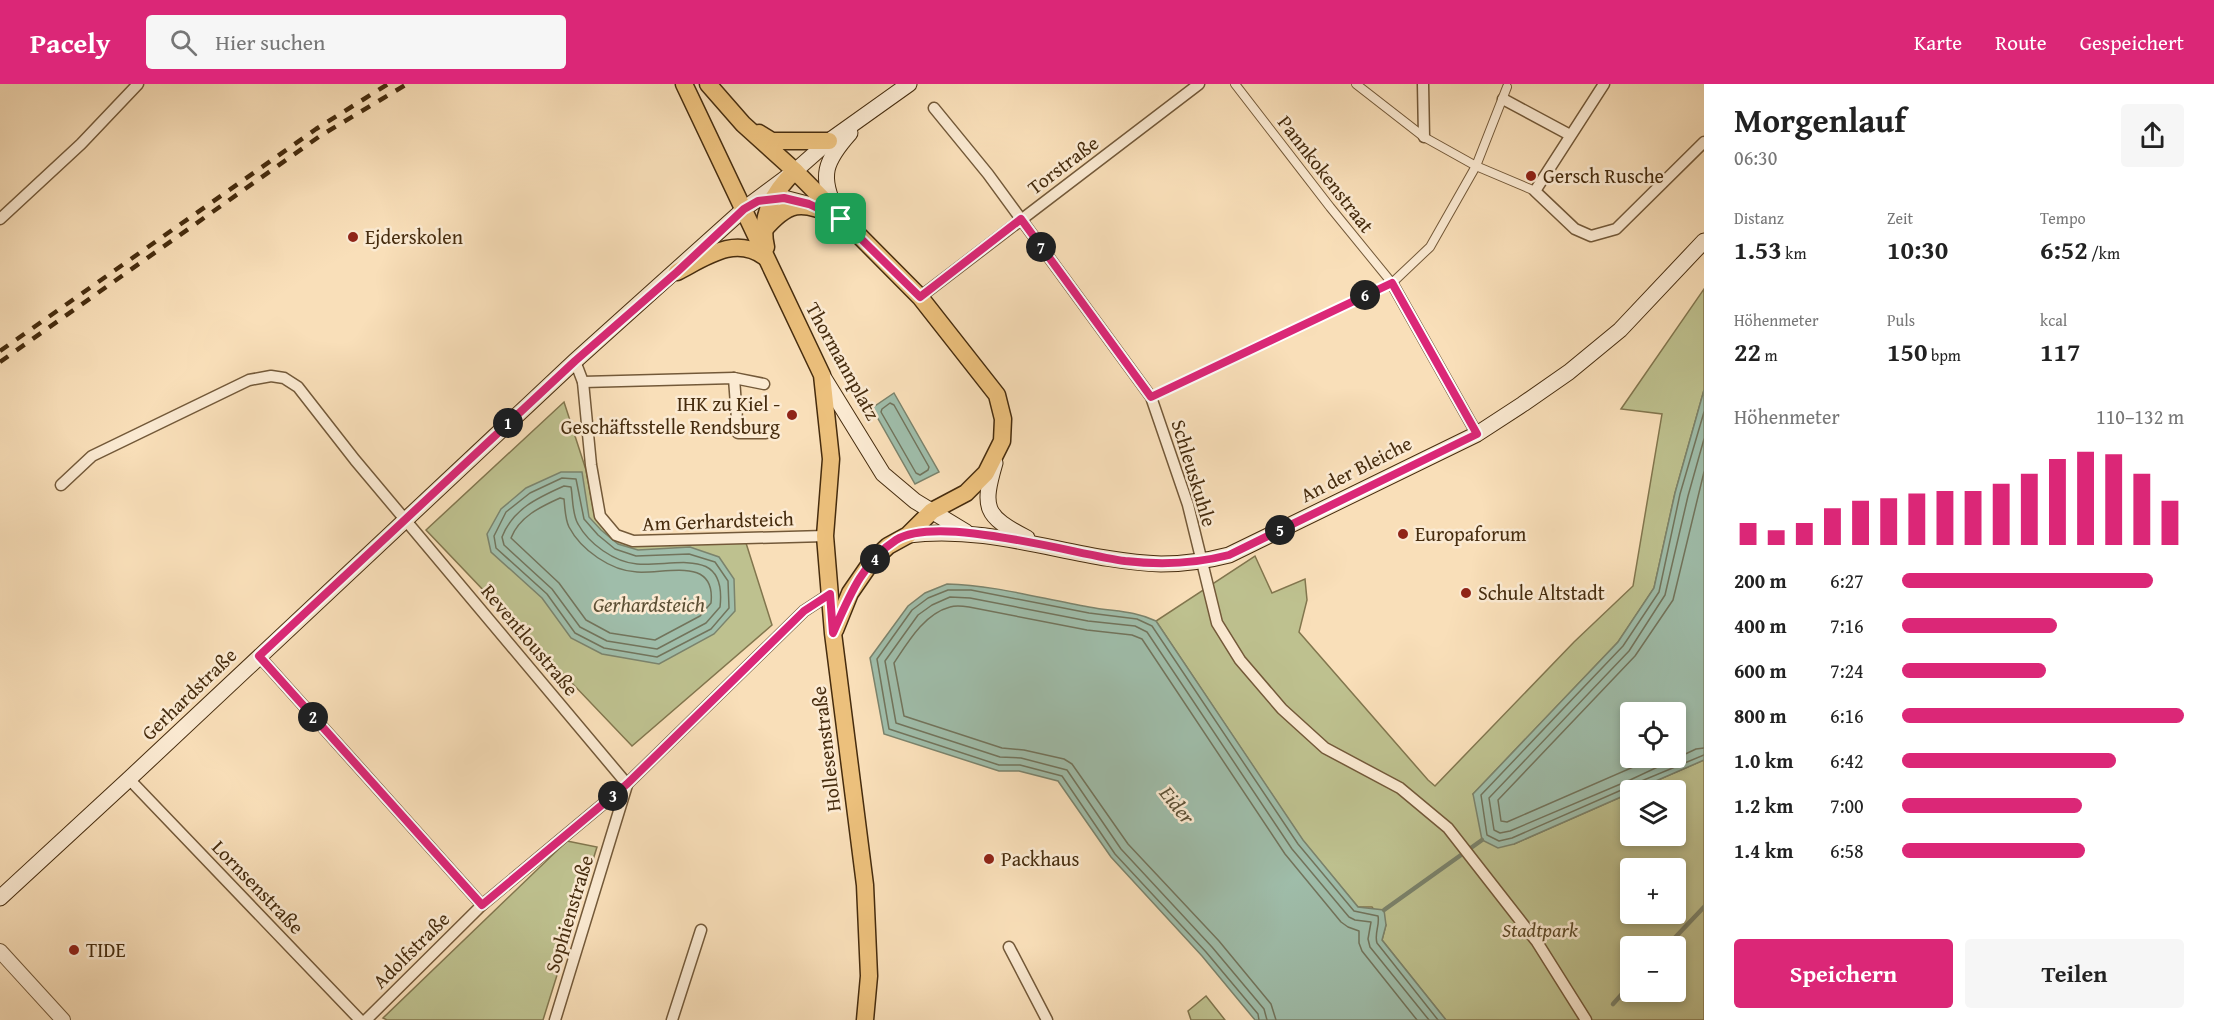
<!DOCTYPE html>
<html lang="de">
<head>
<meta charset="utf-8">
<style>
	:root { --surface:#fff; --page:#f6f6f6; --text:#222; --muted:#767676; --accent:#db2777 }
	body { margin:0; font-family:"Gentium Book Plus",serif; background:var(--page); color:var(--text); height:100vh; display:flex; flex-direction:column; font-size:22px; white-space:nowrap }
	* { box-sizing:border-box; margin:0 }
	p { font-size:20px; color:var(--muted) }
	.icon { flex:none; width:33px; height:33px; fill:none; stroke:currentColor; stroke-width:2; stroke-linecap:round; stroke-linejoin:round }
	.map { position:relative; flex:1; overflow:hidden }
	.drawer { display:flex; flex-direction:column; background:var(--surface); width:510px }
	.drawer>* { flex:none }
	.controls { position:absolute; left:1620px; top:618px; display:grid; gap:12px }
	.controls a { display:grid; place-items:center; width:66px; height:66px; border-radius:6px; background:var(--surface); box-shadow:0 3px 9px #0003; font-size:30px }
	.pin { position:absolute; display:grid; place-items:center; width:51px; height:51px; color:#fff; margin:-26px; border-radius:12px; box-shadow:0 3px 9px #0006 }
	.km { position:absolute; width:30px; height:30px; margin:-15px; border-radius:50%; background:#222; color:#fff; font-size:16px; line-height:30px; text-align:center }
	.round { display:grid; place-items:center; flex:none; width:63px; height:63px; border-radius:6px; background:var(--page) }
	.headline { display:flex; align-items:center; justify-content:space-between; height:102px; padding:0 30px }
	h1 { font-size:33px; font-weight:700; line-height:45px }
	.metrics { display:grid; grid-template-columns:repeat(3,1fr); gap:9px; height:102px; padding:6px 30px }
	.metrics div { display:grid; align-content:center }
	.metrics b { font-size:26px; font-weight:700 }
	.metrics small { font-size:16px; font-weight:400 }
	.metrics p { font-size:16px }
	.chart { height:168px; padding:12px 30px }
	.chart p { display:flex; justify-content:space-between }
	.chart svg { width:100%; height:108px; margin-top:6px; stroke:var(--accent); stroke-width:6 }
	.action { display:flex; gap:12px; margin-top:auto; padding:12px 30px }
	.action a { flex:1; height:69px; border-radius:6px; background:var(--accent); color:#fff; font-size:24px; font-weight:700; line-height:69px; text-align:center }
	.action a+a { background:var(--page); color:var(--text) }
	ul { padding:0 30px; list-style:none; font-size:20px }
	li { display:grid; grid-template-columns:96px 72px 1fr; align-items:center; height:45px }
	li i { height:15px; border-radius:8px; background:var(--accent) }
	header { display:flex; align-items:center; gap:36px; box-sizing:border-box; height:84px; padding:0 30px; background:var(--accent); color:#fff }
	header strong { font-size:28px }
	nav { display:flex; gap:33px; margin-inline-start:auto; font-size:21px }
	.search { width:420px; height:54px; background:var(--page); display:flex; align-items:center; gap:15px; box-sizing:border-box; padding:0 21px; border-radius:6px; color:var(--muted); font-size:22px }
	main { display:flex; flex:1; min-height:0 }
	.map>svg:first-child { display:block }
	.green { fill:#bec18f; stroke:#82764e; stroke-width:1.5; fill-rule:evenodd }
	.water { fill:#9fbdaa; stroke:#7b836c; stroke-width:1.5; fill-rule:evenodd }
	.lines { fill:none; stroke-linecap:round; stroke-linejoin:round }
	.shore { stroke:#72745c; stroke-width:1.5 }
	.stream { stroke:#7b836c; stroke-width:4.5 }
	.pedestrian-casing { stroke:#735939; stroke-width:10 }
	.minor-casing { stroke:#735939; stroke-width:13 }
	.tertiary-casing { stroke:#735939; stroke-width:16 }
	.secondary-casing { stroke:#462c0e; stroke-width:17 }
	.primary-casing { stroke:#462c0e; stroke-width:19 }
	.pedestrian { stroke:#fbead2; stroke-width:8 }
	.minor { stroke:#fbead2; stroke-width:10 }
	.tertiary { stroke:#fbead2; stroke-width:14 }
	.secondary { stroke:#fbead2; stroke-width:15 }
	.primary { stroke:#ecc07c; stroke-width:16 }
	.rail { stroke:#462c0e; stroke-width:4.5; stroke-dasharray:10 10; stroke-linecap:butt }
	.route-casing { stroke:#fff; stroke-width:12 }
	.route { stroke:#db2777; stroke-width:8 }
	.poi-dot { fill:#8f2418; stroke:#fbead2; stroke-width:2 }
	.labels { text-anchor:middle; stroke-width:5; stroke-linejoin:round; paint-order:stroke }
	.street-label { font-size:20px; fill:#462c0e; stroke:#fbead2 }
	.poi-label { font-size:20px; fill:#462c0e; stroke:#fbead2; text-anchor:start }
	.park-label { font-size:20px; font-style:italic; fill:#5e4a28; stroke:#fbead2 }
	.water-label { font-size:21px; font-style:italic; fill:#5c5035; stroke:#fbead2 }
</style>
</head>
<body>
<header>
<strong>Pacely</strong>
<div class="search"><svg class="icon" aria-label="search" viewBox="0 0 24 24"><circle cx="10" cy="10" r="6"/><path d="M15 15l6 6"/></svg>Hier suchen</div>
<nav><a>Karte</a><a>Route</a><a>Gespeichert</a></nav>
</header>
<main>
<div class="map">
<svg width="1704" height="936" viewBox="0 0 1704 936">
	<rect width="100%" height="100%" fill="#f9dfb9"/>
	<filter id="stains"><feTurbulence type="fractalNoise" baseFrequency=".00333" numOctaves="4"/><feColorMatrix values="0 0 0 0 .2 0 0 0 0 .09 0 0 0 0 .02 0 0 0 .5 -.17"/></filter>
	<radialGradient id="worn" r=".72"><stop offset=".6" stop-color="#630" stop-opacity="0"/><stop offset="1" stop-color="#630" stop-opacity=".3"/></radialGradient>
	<g class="green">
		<path d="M1704,205V306L1675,409L1654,504L1618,558L1473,710L1514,760L1630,709V752H1676V706H1635L1704,676V936H1446L1382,856L1386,841L1372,823H1358L1303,757L1156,537L1255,472L1272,509L1305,495L1307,516L1299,548L1428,696L1435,702L1574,558L1633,502L1662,330L1621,325ZM1630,784H1676V830H1630ZM1630,862H1676V908H1630Z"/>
		<path d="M564,318L586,386L595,434L613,453L746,459L772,541L632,662L426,446Z"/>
		<path d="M567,757L597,763L543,936H387L383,934Z"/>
		<path d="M1206,912L1225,936H1191L1188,927Z"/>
	</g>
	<g class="water">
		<path d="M1704,306V676L1635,706H1630V709L1514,760L1498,764L1482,756L1473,710L1618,558L1654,504L1675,409ZM1676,628V674H1630V628Z"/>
		<path d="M894,309L939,388L915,400L872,324Z"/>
		<path d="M561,388H582L589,433L601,446L618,460L638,466L690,463L719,473L734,495L735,527L714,550L659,580L602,570L571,554L542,514L491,468L487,450L501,425L526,404Z"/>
		<path d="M947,500C995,501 1042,515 1089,523C1115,528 1132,526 1156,537L1303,756L1358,823L1384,826L1386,841L1382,856L1446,936H1255L1202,872L1111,773L1058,697L1019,687H999L884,650L870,574L908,522L925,509Z"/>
	</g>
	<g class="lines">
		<g class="shore">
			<path d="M890,319L894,321L929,383L928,386L920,391L916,389L881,328L882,325Z"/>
			<path d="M1704,328L1680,410L1659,508L1623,562L1481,711L1487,751L1499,757L1512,754L1626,704H1634L1639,698L1704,671"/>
			<path d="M1704,355L1688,412L1665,511L1629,567L1489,714L1494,746L1500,749L1510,747L1630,696L1696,665L1704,664"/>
			<path d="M562,394L576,395L584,435L598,451L615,465L636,472L689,470L715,478L728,497L729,524L711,545L657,573L604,564L575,549L547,510L496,464L494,452L506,428L530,409Z"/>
			<path d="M564,402L571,403C573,414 572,430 578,440C589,460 614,478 637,480C674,483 727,461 720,523L706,539L657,565L607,557L580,543L552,505L504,461L502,453C513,425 537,414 564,402Z"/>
			<path d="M560,414L564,415C565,424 565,435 569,443C581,466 611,487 637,488C666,490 716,472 711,519L700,532L655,556L610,549L586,536L559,499L511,454C519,433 540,423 560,414Z"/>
			<path d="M1654,674L1507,738L1501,737L1498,716L1635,572L1673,516L1704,388"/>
			<path d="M1259,936L1258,930L1206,868L1115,770L1062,692L1020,681H999L889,645L877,575L912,526L928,514L948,506H971L1089,529L1137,535L1152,542L1298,760L1354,827L1378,832C1380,841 1374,850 1377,859L1438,936"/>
			<path d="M1267,936L1264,925L1212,863L1121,765L1067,686L1021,674L1000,673L896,639L885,577L918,531L932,521L950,513L970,514L1088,537L1135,542L1147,548L1292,765L1349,833L1355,836L1371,838L1368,855L1370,863L1429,936"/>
			<path d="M1276,936L1271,920L1219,857L1128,760L1072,680L1064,675L1024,666L1002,664L904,632L894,579C908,558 924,530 950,523C956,521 963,522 969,523L1087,546L1132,551L1142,555L1285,770L1341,838L1348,843L1359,847V859L1362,867L1417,936"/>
		</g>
		<g class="stream">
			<path d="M1384,826L1482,756"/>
			<path d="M1667,862L1704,823"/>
			<path d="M1613,920L1630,901"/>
		</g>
		<defs>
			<g id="pedestrian">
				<path d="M1235,0L1330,123L1392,199"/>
				<path d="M1356,0L1424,53L1476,82L1535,107"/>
				<path d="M1151,313L1392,199L1430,163L1476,82L1507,3"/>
			</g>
			<g id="minor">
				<path d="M1423,0L1424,53"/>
				<path d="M1604,0L1535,107L1575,145L1591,152L1616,145L1704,58"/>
				<path d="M1503,15L1570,51"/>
				<path d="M934,24L988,90L1151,313L1188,421L1217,539L1240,576L1282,625L1325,664L1400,704L1448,744L1537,858L1586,936"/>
				<path d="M0,135L81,60L138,0"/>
				<path d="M1392,199L1477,350"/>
				<path d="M920,213L1199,0"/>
				<path d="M575,277L583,298L591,381L600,432L616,451L633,457L825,452"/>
				<path d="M734,294L738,349H766"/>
				<path d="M583,298L734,294L764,300"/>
				<path d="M61,401L92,372L249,296L271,292L284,294L298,303L355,376L627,700"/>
				<path d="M259,572L482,821"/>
				<path d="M129,695L360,936"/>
				<path d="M1009,863L1047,936"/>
				<path d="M366,936L482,821L627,700L804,527L830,510"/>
				<path d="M555,936L627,701"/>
				<path d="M672,936L701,846"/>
			</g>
			<path id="tertiary" d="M0,867L63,936"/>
			<g id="secondary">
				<path d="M764,116L784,114L811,121"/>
				<path d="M836,126C819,92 825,77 850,49"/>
				<path d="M822,291L883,390L915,417L966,448"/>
				<path d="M995,379C982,424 984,432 1027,454"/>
				<path d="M908,451C997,440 1075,477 1161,480C1184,480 1206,477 1229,471L1477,350L1523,320L1569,288L1620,246L1704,157"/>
				<path d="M0,814L129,695L575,277L744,125L795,87L829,57L909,0"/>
			</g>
			<g id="primary">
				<path d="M684,0L822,291L831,375L825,452L833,549L865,801L869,892L865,936"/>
				<path d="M708,0L743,40L795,87L920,213L997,311L1003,335L1002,357L986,389L966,409L932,427L908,451L888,462L872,477L850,509L835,546"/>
				<path d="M759,49L772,57H829"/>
				<path d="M764,146C788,118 801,116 835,132"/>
				<path d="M766,163C759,133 773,108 795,87"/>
				<path d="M677,188C706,173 735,151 765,173"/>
			</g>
		</defs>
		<use href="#pedestrian" class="pedestrian-casing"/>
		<use href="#minor" class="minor-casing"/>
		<use href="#tertiary" class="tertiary-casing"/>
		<use href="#secondary" class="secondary-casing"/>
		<use href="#primary" class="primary-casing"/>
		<use href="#pedestrian" class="pedestrian"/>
		<use href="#minor" class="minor"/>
		<use href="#tertiary" class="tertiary"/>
		<use href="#secondary" class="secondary"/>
		<use href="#primary" class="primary"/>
		<g class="rail">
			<path d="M0,267L316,45L388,0"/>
			<path d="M0,278L320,52L407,0"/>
		</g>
	</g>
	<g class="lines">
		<defs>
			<path id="route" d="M784,114L809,120L841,135L920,213L1021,135L1151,313L1392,199L1477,350L1229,471C1194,480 1160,481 1125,477C1074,470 938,430 896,456C863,477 848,515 833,549L830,510L804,527L627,700L482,821L259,572L575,277L677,188L744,125L758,117Z"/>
		</defs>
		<use href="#route" class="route-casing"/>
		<use href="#route" class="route"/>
	</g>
	<g class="poi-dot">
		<circle cx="1531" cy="92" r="6"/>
		<circle cx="353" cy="153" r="6"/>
		<circle cx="792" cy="331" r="6"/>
		<circle cx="1403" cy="450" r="6"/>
		<circle cx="1466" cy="509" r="6"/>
		<circle cx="989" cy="775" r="6"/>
		<circle cx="74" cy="866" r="6"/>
	</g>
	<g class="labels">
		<g class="street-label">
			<text transform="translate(1063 81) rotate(-37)" y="7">Torstraße</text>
			<text transform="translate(1326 90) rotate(52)" y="7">Pannkokenstraat</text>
			<text transform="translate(843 277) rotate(61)" y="7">Thormannplatz</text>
			<text transform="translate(1356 385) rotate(-27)" y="7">An der Bleiche</text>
			<text transform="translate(1194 389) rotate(73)" y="7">Schleuskuhle</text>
			<text transform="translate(718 437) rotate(-2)" y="7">Am Gerhardsteich</text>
			<text transform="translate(530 556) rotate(50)" y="7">Reventloustraße</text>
			<text transform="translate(189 610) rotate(-44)" y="7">Gerhardstraße</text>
			<text transform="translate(826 665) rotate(-97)" y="7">Hollesenstraße</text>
			<text transform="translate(258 803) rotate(46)" y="7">Lornsenstraße</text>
			<text transform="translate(569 830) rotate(-73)" y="7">Sophienstraße</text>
			<text transform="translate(411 866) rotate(-45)" y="7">Adolfstraße</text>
		</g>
		<g class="poi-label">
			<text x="1543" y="99">Gersch Rusche</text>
			<text x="365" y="160">Ejderskolen</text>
			<text x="780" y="327" text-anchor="end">IHK zu Kiel -<tspan x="780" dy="23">Geschäftsstelle Rendsburg</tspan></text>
			<text x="1415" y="457">Europaforum</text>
			<text x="1478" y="516">Schule Altstadt</text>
			<text x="1001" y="782">Packhaus</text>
			<text x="86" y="873">TIDE</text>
		</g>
		<g class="park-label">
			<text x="1540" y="853">Stadtpark</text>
		</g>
		<g class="water-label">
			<text x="649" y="528">Gerhardsteich</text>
			<text transform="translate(1177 721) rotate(51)" y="7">Eider</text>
		</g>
	</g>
	<rect width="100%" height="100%" filter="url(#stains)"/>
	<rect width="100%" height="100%" fill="url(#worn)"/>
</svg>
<div class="controls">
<a><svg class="icon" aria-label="locate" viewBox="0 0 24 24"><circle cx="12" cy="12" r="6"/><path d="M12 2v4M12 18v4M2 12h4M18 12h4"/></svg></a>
<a><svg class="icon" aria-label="layers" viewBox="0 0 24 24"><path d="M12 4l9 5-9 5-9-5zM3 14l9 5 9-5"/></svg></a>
<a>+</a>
<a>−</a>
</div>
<div class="pin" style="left:841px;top:135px;background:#1e9e55"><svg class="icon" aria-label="arrive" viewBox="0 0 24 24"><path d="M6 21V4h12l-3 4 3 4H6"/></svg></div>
<b class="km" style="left:508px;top:339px">1</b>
<b class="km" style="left:313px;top:633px">2</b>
<b class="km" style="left:613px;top:712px">3</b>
<b class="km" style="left:875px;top:475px">4</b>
<b class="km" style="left:1280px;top:446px">5</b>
<b class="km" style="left:1365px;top:211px">6</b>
<b class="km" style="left:1041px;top:163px">7</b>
</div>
<section class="drawer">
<div class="headline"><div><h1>Morgenlauf</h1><p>06:30</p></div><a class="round"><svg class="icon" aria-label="share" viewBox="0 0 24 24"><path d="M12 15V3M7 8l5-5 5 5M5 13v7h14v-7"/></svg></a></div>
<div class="metrics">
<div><p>Distanz</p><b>1.53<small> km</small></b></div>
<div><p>Zeit</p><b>10:30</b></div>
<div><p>Tempo</p><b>6:52<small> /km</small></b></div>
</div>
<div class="metrics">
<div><p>Höhenmeter</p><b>22<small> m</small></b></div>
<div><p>Puls</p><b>150<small> bpm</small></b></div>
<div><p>kcal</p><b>117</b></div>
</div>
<div class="chart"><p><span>Höhenmeter</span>110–132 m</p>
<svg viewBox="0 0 160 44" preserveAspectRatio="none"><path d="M5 44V35M15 44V38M25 44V35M35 44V29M45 44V26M55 44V25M65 44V23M75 44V22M85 44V22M95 44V19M105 44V15M115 44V9M125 44V6M135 44V7M145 44V15M155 44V26"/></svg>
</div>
<ul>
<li><b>200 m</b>6:27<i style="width:89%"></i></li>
<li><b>400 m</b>7:16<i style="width:55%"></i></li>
<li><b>600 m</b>7:24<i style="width:51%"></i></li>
<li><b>800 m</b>6:16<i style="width:100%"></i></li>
<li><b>1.0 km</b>6:42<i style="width:76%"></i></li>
<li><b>1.2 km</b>7:00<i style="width:64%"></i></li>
<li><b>1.4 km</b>6:58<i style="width:65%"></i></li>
</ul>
<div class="action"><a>Speichern</a><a>Teilen</a></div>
</section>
</main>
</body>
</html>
